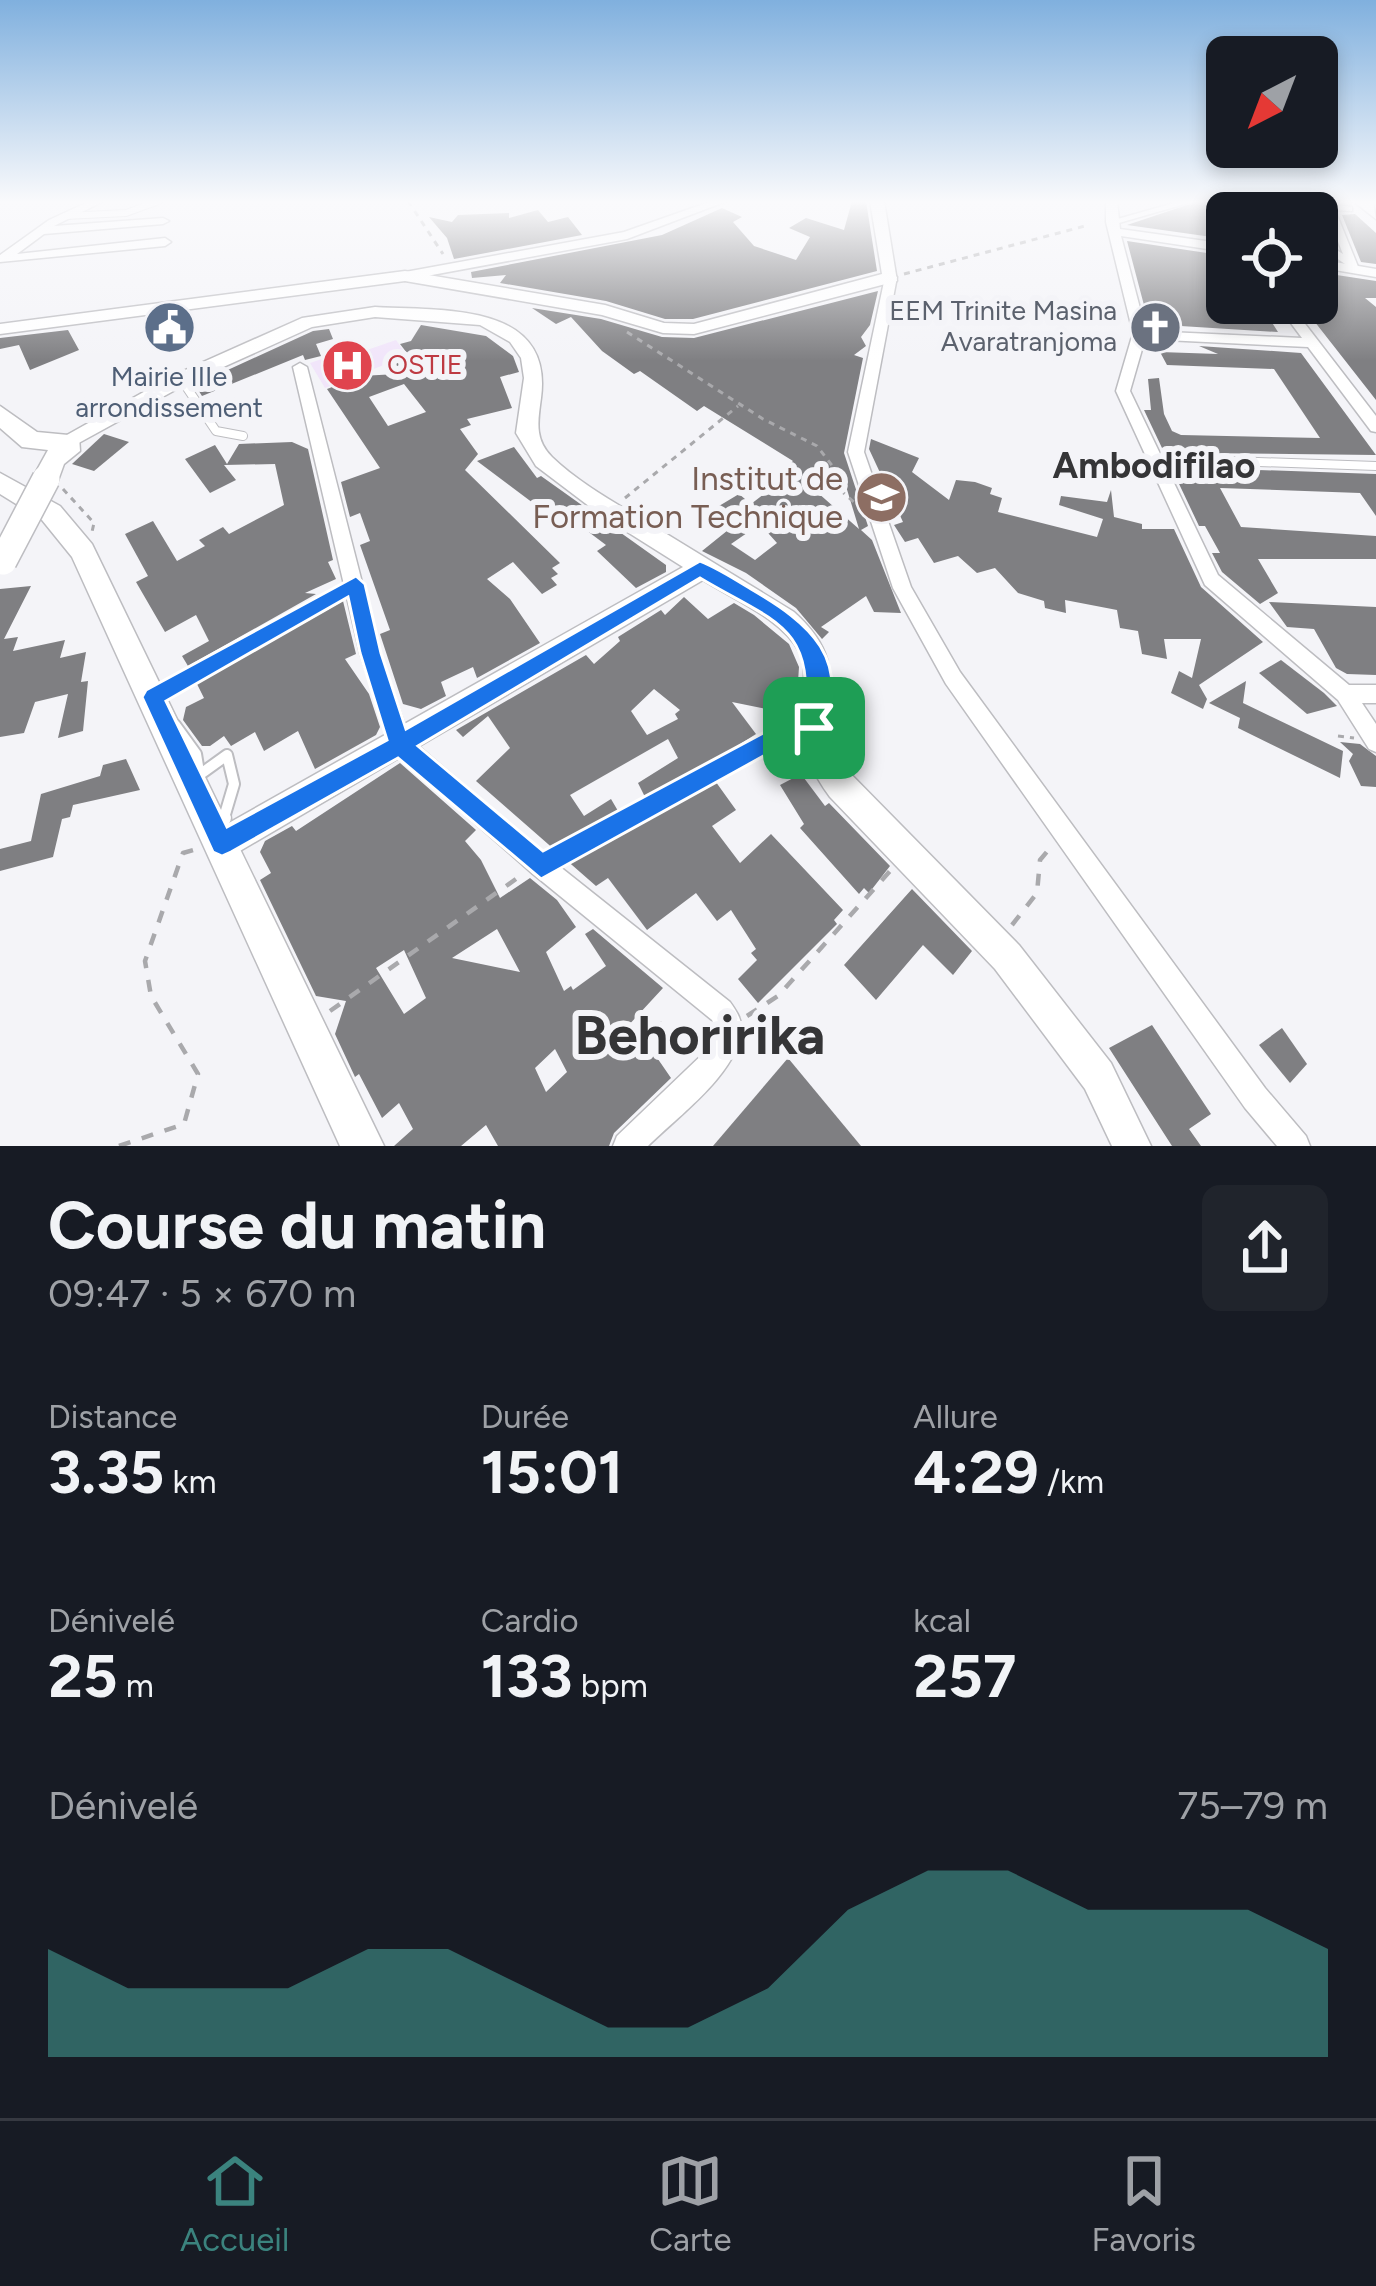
<!DOCTYPE html>
<html lang="fr">
<head>
<meta charset="utf-8">
<style>
	:root { --surface:#171b24; --page:#20242c; --text:#f1f3f6; --muted:#9ea1a6; --line:#363941; --accent:#3b837e }
	body { margin:0; font-family:Figtree,sans-serif; background:var(--page); color:var(--text); height:100vh; display:flex; flex-direction:column; font-size:45px; white-space:nowrap }
	* { box-sizing:border-box; margin:0 }
	p { font-size:39px; color:var(--muted) }
	.icon { flex:none; width:66px; height:66px; fill:none; stroke:currentColor; stroke-width:2; stroke-linecap:round; stroke-linejoin:round }
	.map { position:relative; height:1146px; overflow:hidden }
	.details { display:flex; flex-direction:column; background:var(--surface); flex:1 }
	.details>* { flex:none }
	.needle { width:78px; rotate:222deg }
	.fabs { position:absolute; left:1206px; top:36px; display:grid; gap:24px }
	.fabs a { display:grid; place-items:center; width:132px; height:132px; border-radius:18px; background:var(--surface); box-shadow:0 6px 18px #0003; font-size:60px }
	.pin { position:absolute; display:grid; place-items:center; width:102px; height:102px; color:#fff; margin:-51px; border-radius:24px; box-shadow:0 6px 18px #0006 }
	.round { display:grid; place-items:center; flex:none; width:126px; height:126px; border-radius:18px; background:var(--page) }
	.summary { display:flex; align-items:center; justify-content:space-between; height:204px; padding:0 48px }
	h1 { font-size:66px; font-weight:700; line-height:90px }
	.stats { display:grid; grid-template-columns:repeat(3,1fr); gap:18px; height:204px; padding:12px 48px }
	.stats div { display:grid; align-content:center }
	.stats b { font-size:60px; font-weight:700 }
	.stats small { font-size:33px; font-weight:400 }
	.stats p { font-size:33px }
	.chart { height:336px; padding:24px 48px }
	.chart p { display:flex; justify-content:space-between }
	.chart svg { width:100%; height:216px; margin-top:12px; fill:var(--accent); opacity:.7 }
	.dock { display:flex; justify-content:space-around; align-items:center; height:168px; border-top:3px solid var(--line); background:var(--surface); font-size:33px; color:var(--muted) }
	.dock a { display:grid; justify-items:center; gap:6px }
	.dock .active { color:var(--accent) }
	.map>svg:first-child { display:block }
	.medical { fill:#f1e5fa }
	.building { fill:#7f7f82; fill-rule:evenodd }
	.lines { fill:none; stroke-linecap:round; stroke-linejoin:round }
	.service-far3-casing { stroke:#bdbdc1; stroke-width:8 }
	.service-far2-casing { stroke:#bdbdc1; stroke-width:10 }
	.service-far1-casing { stroke:#bdbdc1; stroke-width:14 }
	.service-casing { stroke:#bdbdc1; stroke-width:15 }
	.pedestrian-casing { stroke:#bdbdc1; stroke-width:3 }
	.minor-casing { stroke:#bdbdc1; stroke-width:3 }
	.tertiary-casing { stroke:#bdbdc1; stroke-width:3 }
	.secondary-casing { stroke:#bdbdc1; stroke-width:3 }
	.primary-casing { stroke:#bdbdc1; stroke-width:3 }
	.path-far1 { stroke:#a9a9ac; stroke-width:3; stroke-dasharray:6 6; stroke-linecap:butt }
	.path { stroke:#a9a9ac; stroke-width:4.5; stroke-dasharray:12 12; stroke-linecap:butt }
	.service-far3 { stroke:#fff; stroke-width:6 }
	.service-far2 { stroke:#fff; stroke-width:8 }
	.service-far1 { stroke:#fff; stroke-width:10 }
	.service { stroke:#fff; stroke-width:12 }
	.pedestrian { fill:#fff; fill-rule:evenodd }
	.minor { fill:#fff; fill-rule:evenodd }
	.tertiary { fill:#fff; fill-rule:evenodd }
	.secondary { fill:#fff; fill-rule:evenodd }
	.primary { fill:#fff; fill-rule:evenodd }
	.primary-bridge-casing { stroke:#bdbdc1; stroke-width:30; stroke-linecap:butt }
	.primary-bridge { stroke:#fff; stroke-width:27 }
	.route { fill:#1a73e8; stroke:#fff; stroke-width:3; fill-rule:evenodd }
	.labels { text-anchor:middle; stroke-width:12; stroke-linejoin:round; paint-order:stroke }
	.far-worship-label { font-size:27px; fill:#5b616d; stroke:#f4f4f8; text-anchor:end }
	.far-health-label { font-size:27px; fill:#be3a42; stroke:#f4f4f8; text-anchor:start }
	.far-service-label { font-size:27px; fill:#4e5e75; stroke:#f4f4f8 }
	.education-label { font-size:33px; fill:#785e54; stroke:#f4f4f8; text-anchor:end }
	.neighbourhood-label { font-size:36px; font-weight:bold; fill:#353537; stroke:#f4f4f8 }
	.near-district-label { font-size:54px; font-weight:bold; fill:#353537; stroke:#f4f4f8 }
</style>
</head>
<body>
<div class="map">
<svg width="1376" height="1146" viewBox="0 0 1376 1146">
	<rect width="100%" height="100%" fill="#f4f4f8"/>
	<path class="medical" d="M396,340L407,356L325,388L310,363L363,345L367,350Z"/>
	<g class="building">
		<path d="M852,201H866L877,271L693,319H665L606,301L500,283L506,275L472,278L471,272L662,235L722,208L742,217L733,222L754,246L796,260L810,237L789,228L806,218L844,230Z"/>
		<path d="M1199,201H1213L1219,238L1127,225Z"/>
		<path d="M538,210L548,222L568,217L582,235L454,259L447,238L429,217L452,222L458,215L509,213V218Z"/>
		<path d="M1355,214L1376,233V264L1361,262L1342,215Z"/>
		<path d="M1127,241L1227,256V303H1265L1278,322L1271,321L1278,332L1149,324Z"/>
		<path d="M1317,272L1376,281V298H1365L1376,307V400L1300,303H1317Z"/>
		<path d="M878,291L870,325L861,337L866,346L854,355L863,358L844,453L868,526L861,530L872,540L901,613L874,612L866,596L821,627L829,632L822,639L796,608L746,573L702,551L738,522L719,506L739,494L751,504L778,483L774,480L793,461L704,406L697,411L640,371L634,374L602,351L571,317L556,324L532,308L601,319L662,337L694,338ZM826,472L842,473L859,529L809,485ZM760,524L777,543L755,560L731,544Z"/>
		<path d="M421,325L486,336L513,356L519,372L500,377L512,408L467,419L471,425L460,429L478,454L465,470L560,563L552,568L558,574L551,578L557,585L542,594L513,562L487,579L510,599L540,643L477,678L473,667L441,682L446,696L421,709L403,704L380,634L390,630L360,545L370,541L360,513L350,517L341,482L380,468L327,389L361,376L397,374L390,363L410,357L400,344L411,341ZM404,384L426,412L388,426L369,397Z"/>
		<path d="M329,329L333,339L316,344L321,356L305,360L303,355L202,396L195,385L313,331Z"/>
		<path d="M68,330L79,350L30,370L19,345L0,349V338Z"/>
		<path d="M1199,346L1301,353L1376,455L1198,453L1195,463L1203,468L1376,474V516L1360,493L1220,488L1241,527L1376,536V559H1258L1278,593L1260,604L1222,572L1212,553H1220L1205,526H1199L1144,410H1151L1148,379L1159,378L1164,414L1172,431L1181,435L1320,438L1274,369L1167,365L1160,352L1218,354Z"/>
		<path d="M104,434L129,442L94,471L72,464Z"/>
		<path d="M871,439L919,458L912,472L949,500L956,480L975,482L992,488L990,494L1002,498L998,512L1097,537L1103,519L1059,505L1061,496L1107,502L1111,490L1114,517L1142,524V529H1174L1201,587L1263,642L1199,685L1207,699L1203,709L1171,693L1179,671L1192,678L1201,639H1164L1167,659L1142,654L1138,631L1120,628L1117,610L1065,600L1066,613L1045,608L1044,601L1018,593L995,568L977,573L958,556L934,563L918,538L905,542L894,525L903,522L869,449Z"/>
		<path d="M292,442L308,449L333,560L328,562L336,579L305,593L316,594L188,666L182,656L209,641L196,615L165,632L136,582L148,576L125,534L153,521L177,561L205,546L199,540L223,527L229,534L284,505L275,464L224,465L236,480L210,493L185,459L215,445L227,464L239,444Z"/>
		<path d="M514,447L537,478L541,476L666,565V572L636,588L597,551L606,545L570,518L561,524L477,461Z"/>
		<path d="M31,586L4,639L18,637L13,651L65,640L60,658L86,652L81,682L88,681L83,731L58,738L68,694L35,702L24,733L0,737V589Z"/>
		<path d="M684,597L708,619L734,603L754,615L789,644L799,667L795,726L775,722L777,711L732,702L756,734L718,758L722,765L708,771L736,810L712,826L740,863L771,834L843,910L834,920L837,924L758,1003L738,979L757,960L751,953L756,949L731,910L717,921L696,893L647,930L608,878L596,886L476,781L510,748L488,716L463,737L456,730L586,655L594,664L620,641L618,637L661,610L665,615ZM654,689L680,710L675,714L678,719L647,735L631,711ZM668,739L678,758L638,783L652,811L628,828L611,799L584,816L570,795Z"/>
		<path d="M343,601L356,654L345,659L369,694L380,727L376,735L315,769L298,731L264,751L255,732L231,746L224,736L210,746H202L183,720L186,707L204,698L197,684Z"/>
		<path d="M1269,602L1376,607V675L1347,674L1336,668L1314,629L1287,627Z"/>
		<path d="M1281,660L1324,693L1337,706L1307,714L1259,673Z"/>
		<path d="M1246,681L1243,703L1343,751L1340,778L1238,728L1240,718L1209,703Z"/>
		<path d="M1340,742L1360,744L1376,756V787L1361,786L1349,761L1353,754Z"/>
		<path d="M126,759L140,790L73,805L70,817L62,819L53,857L0,871V849L31,841L41,794L100,776L103,765Z"/>
		<path d="M400,763L476,830L465,841L481,860L500,898L530,878L557,900L576,927L546,952L564,991L571,986L573,990L606,966L585,934L593,929L663,988L602,1054L661,1021L669,1039L651,1049L671,1078L614,1133L609,1146H498L486,1125L461,1146H394L413,1129L399,1103L382,1118L359,1074L355,1077L335,1034L346,1001L316,996L260,880L271,873L260,852L265,841L292,826L296,831ZM497,929L520,972L452,958ZM404,950L426,998L404,1014L376,968ZM555,1049L567,1072L546,1092L535,1068Z"/>
		<path d="M801,774L825,806L829,803L890,866L869,893L864,888L859,894L800,828L804,824L780,785Z"/>
		<path d="M912,889L972,951L953,975L923,945L876,1000L844,965Z"/>
		<path d="M1152,1025L1211,1114L1189,1129L1201,1146H1172L1109,1048Z"/>
		<path d="M1282,1028L1307,1064L1290,1083L1259,1045Z"/>
		<path d="M788,1058L861,1146H713Z"/>
	</g>
	<g class="lines">
		<defs>
			<path id="service-far3" d="M65,216L126,213L159,201"/>
			<g id="service-far2">
				<path d="M181,379L216,431L243,436"/>
				<path d="M1203,460L1376,466"/>
			</g>
			<g id="service-far1">
				<path d="M153,697L352,585"/>
				<path d="M175,725L196,754L200,778"/>
				<path d="M202,773L227,755L234,784L223,821"/>
			</g>
			<path id="service" d="M220,828L225,818"/>
			<g id="pedestrian">
				<path d="M1181,201H1195L1112,225L1107,222Z"/>
				<path d="M1236,201H1246L1269,213H1257Z"/>
				<path d="M1280,201H1303L1352,207V211L1335,210L1359,269L1358,271H1350L1348,266L1317,245V238L1343,254L1325,209L1284,204Z"/>
			</g>
			<g id="minor">
				<path d="M90,201H104L54,226L163,218L169,221L163,224L44,234L17,254L165,238L171,242L165,246L0,262V255L49,220Z"/>
				<path d="M712,201H727L627,239L405,280L399,276L405,272L624,232Z"/>
				<path d="M1106,201H1117L1120,229L1227,244V252L1121,236L1146,331L1302,338L1276,303H1289L1376,416V432L1371,431L1308,347L1145,339L1130,391L1218,575L1349,685H1376V703H1362L1376,724V752L1369,749L1338,700L1205,585L1116,391L1133,333L1106,222Z"/>
				<path d="M1220,201H1230L1236,213L1226,215Z"/>
				<path d="M1317,259L1376,269V277L1317,267Z"/>
				<path d="M891,273L897,277L864,452L911,587L960,672L1265,1088L1306,1136L1310,1146H1277L1245,1108L946,684L893,588L848,452L885,277Z"/>
				<path d="M300,363L307,367L380,653L409,738L549,858L730,1002C735,1009 742,1019 741,1028C740,1072 677,1117 648,1146H613L617,1136L709,1048L715,1027L712,1020L533,874L393,751L360,653L293,367Z"/>
			</g>
			<g id="tertiary">
				<path d="M870,201H884L897,281L694,334L663,333L602,315L405,281L0,334V324L405,271L605,305L664,323L694,324L882,274Z"/>
				<path d="M375,307C440,311 554,301 541,398C538,421 534,439 552,457C580,484 619,505 652,525C699,554 747,583 794,612C862,673 805,705 839,762L1019,945L1111,1063L1151,1146H1112L1085,1089L995,969L830,797C810,770 799,743 801,709C802,691 808,670 800,653C784,620 733,599 703,580L233,855L222,859L211,855L207,844L211,833L683,567L602,516L536,466L516,433L524,378L521,358L510,342L480,325L375,317L312,327L188,383L75,445H61L58,440L174,375L302,318Z"/>
			</g>
			<path id="secondary" d="M0,473L60,506L92,544L384,1146H340L72,557L42,520L0,494Z"/>
			<g id="primary">
				<path d="M1353,201H1373L1376,219Z"/>
				<path d="M0,406L37,432L79,436L80,451L64,464L56,486H36L32,479L48,450L22,447L0,428Z"/>
			</g>
		</defs>
		<use href="#service-far3" class="service-far3-casing"/>
		<use href="#service-far2" class="service-far2-casing"/>
		<use href="#service-far1" class="service-far1-casing"/>
		<use href="#service" class="service-casing"/>
		<use href="#pedestrian" class="pedestrian-casing"/>
		<use href="#minor" class="minor-casing"/>
		<use href="#tertiary" class="tertiary-casing"/>
		<use href="#secondary" class="secondary-casing"/>
		<use href="#primary" class="primary-casing"/>
		<g class="path-far1">
			<path d="M408,201L443,254"/>
			<path d="M904,274L1085,226"/>
			<path d="M627,332L763,419L817,446L834,468L831,482L855,503"/>
			<path d="M63,489L94,523L92,532"/>
			<path d="M625,498L738,406"/>
			<path d="M1338,736L1354,738"/>
			<path d="M629,821L793,731"/>
		</g>
		<g class="path">
			<path d="M565,856L634,818"/>
			<path d="M1012,925L1037,893L1040,860L1051,847"/>
			<path d="M330,1011L523,874"/>
			<path d="M747,1016L778,996L891,870"/>
			<path d="M119,1146L184,1124L198,1074L151,996L145,961L183,853L197,849"/>
		</g>
		<use href="#service-far3" class="service-far3"/>
		<use href="#service-far2" class="service-far2"/>
		<use href="#service-far1" class="service-far1"/>
		<use href="#service" class="service"/>
		<use href="#pedestrian" class="pedestrian"/>
		<use href="#minor" class="minor"/>
		<use href="#tertiary" class="tertiary"/>
		<use href="#secondary" class="secondary"/>
		<use href="#primary" class="primary"/>
		<defs>
			<path id="primary-bridge" d="M3,561L46,479"/>
		</defs>
		<use href="#primary-bridge" class="primary-bridge-casing"/>
		<use href="#primary-bridge" class="primary-bridge"/>
	</g>
	<linearGradient id="sky" x2="0" y2="1"><stop stop-color="#80b0de"/><stop offset="0.56" stop-color="#fafafc"/><stop offset="1" stop-color="#fafafc" stop-opacity="0"/></linearGradient>
	<rect width="1376" height="361" fill="url(#sky)"/>
	<path class="route" d="M700,561C718,568 735,579 751,589C811,624 852,658 823,735L789,742L541,879L398,758L231,852L222,856L213,852L142,697L146,690L356,576L365,584L381,653L406,729ZM700,578C773,622 815,624 804,719L778,725L543,851L418,746ZM348,597L360,653L387,740L227,827L166,701Z"/>
	<defs>
		<symbol id="civic-disc" viewBox="-11 -11 22 22"><circle r="9.5" fill="#5c6f8a" stroke="#f4f4f8"/><path d="M-.6-6.5H3V-4.5H.6V-3L4-1V1h2V6H-6V1h2V-1L-.6-3ZM-1.2 2.5V6h2.4V2.5Z" fill="#fff"/></symbol>
		<symbol id="church-disc" viewBox="-11 -11 22 22"><circle r="9.5" fill="#6b7280" stroke="#f4f4f8"/><path d="M-1.2-6h2.4v3.5h3.3v2.4h-3.3V6h-2.4V-.1h-3.3v-2.4h3.3Z" fill="#fff"/></symbol>
		<symbol id="hospital-disc" viewBox="-11 -11 22 22"><circle r="9.5" fill="#e0444e" stroke="#f4f4f8"/><path d="M-5-5h3v3.5h4V-5h3V5h-3V1.5h-4V5h-3Z" fill="#fff"/></symbol>
		<symbol id="university-disc" viewBox="-11 -11 22 22"><circle r="9.5" fill="#8d6e63" stroke="#f4f4f8"/><path d="M0-5L7-2L0 1L-7-2ZM-4 1L0 2.5L4 1V4Q0 6-4 4Z" fill="#fff"/></symbol>
	</defs>
	<g fill-rule="evenodd">
		<use href="#civic-disc" x="140" y="298" width="59" height="59"/>
		<use href="#church-disc" x="1126" y="298" width="59" height="59"/>
		<use href="#hospital-disc" x="318" y="336" width="59" height="59"/>
		<use href="#university-disc" x="852" y="468" width="59" height="59"/>
	</g>
	<g class="labels">
		<g class="far-worship-label">
			<text x="1117" y="320">EEM Trinite Masina<tspan x="1117" dy="31">Avaratranjoma</tspan></text>
		</g>
		<g class="far-health-label">
			<text x="387" y="374">OSTIE</text>
		</g>
		<g class="far-service-label">
			<text x="169" y="386">Mairie IIIe<tspan x="169" dy="31">arrondissement</tspan></text>
		</g>
		<g class="education-label">
			<text x="843" y="490">Institut de<tspan x="843" dy="38">Formation Technique</tspan></text>
		</g>
		<g class="neighbourhood-label">
			<text x="1154" y="478">Ambodifilao</text>
		</g>
		<g class="near-district-label">
			<text x="700" y="1054">Behoririka</text>
		</g>
	</g>
</svg>
<div class="fabs">
<a><svg class="needle" viewBox="-14 -14 28 28"><path d="M0-13l5 13h-10z" fill="#e53935"/><path d="M0 13l5-13h-10z" fill="#9ea1a6"/></svg></a>
<a><svg class="icon" aria-label="locate" viewBox="0 0 24 24"><circle cx="12" cy="12" r="6"/><path d="M12 2v4M12 18v4M2 12h4M18 12h4"/></svg></a>
</div>
<div class="pin" style="left:814px;top:728px;background:#1e9e55"><svg class="icon" aria-label="arrive" viewBox="0 0 24 24"><path d="M6 21V4h12l-3 4 3 4H6"/></svg></div>
</div>
<section class="details">
<div class="summary"><div><h1>Course du matin</h1><p>09:47 · 5 × 670 m</p></div><a class="round"><svg class="icon" aria-label="share" viewBox="0 0 24 24"><path d="M12 15V3M7 8l5-5 5 5M5 13v7h14v-7"/></svg></a></div>
<div class="stats">
<div><p>Distance</p><b>3.35<small> km</small></b></div>
<div><p>Durée</p><b>15:01</b></div>
<div><p>Allure</p><b>4:29<small> /km</small></b></div>
</div>
<div class="stats">
<div><p>Dénivelé</p><b>25<small> m</small></b></div>
<div><p>Cardio</p><b>133<small> bpm</small></b></div>
<div><p>kcal</p><b>257</b></div>
</div>
<div class="chart"><p><span>Dénivelé</span>75–79 m</p>
<svg viewBox="0 0 160 44" preserveAspectRatio="none"><path d="M0 44V22L10 30L20 30L30 30L40 22L50 22L60 30L70 38L80 38L90 30L100 14L110 6L120 6L130 14L140 14L150 14L160 22V44z"/></svg>
</div>
</section>
<nav class="dock">
<a class="active"><svg class="icon" aria-label="home" viewBox="0 0 24 24"><path d="M3 11l9-7 9 7M6 9v11h12V9"/></svg>Accueil</a>
<a><svg class="icon" aria-label="map" viewBox="0 0 24 24"><path d="M3 6l6-2 6 2 6-2v14l-6 2-6-2-6 2zM9 4v14M15 6v14"/></svg>Carte</a>
<a><svg class="icon" aria-label="saved" viewBox="0 0 24 24"><path d="M7 4h10v16l-5-4-5 4z"/></svg>Favoris</a>
</nav>
</body>
</html>
